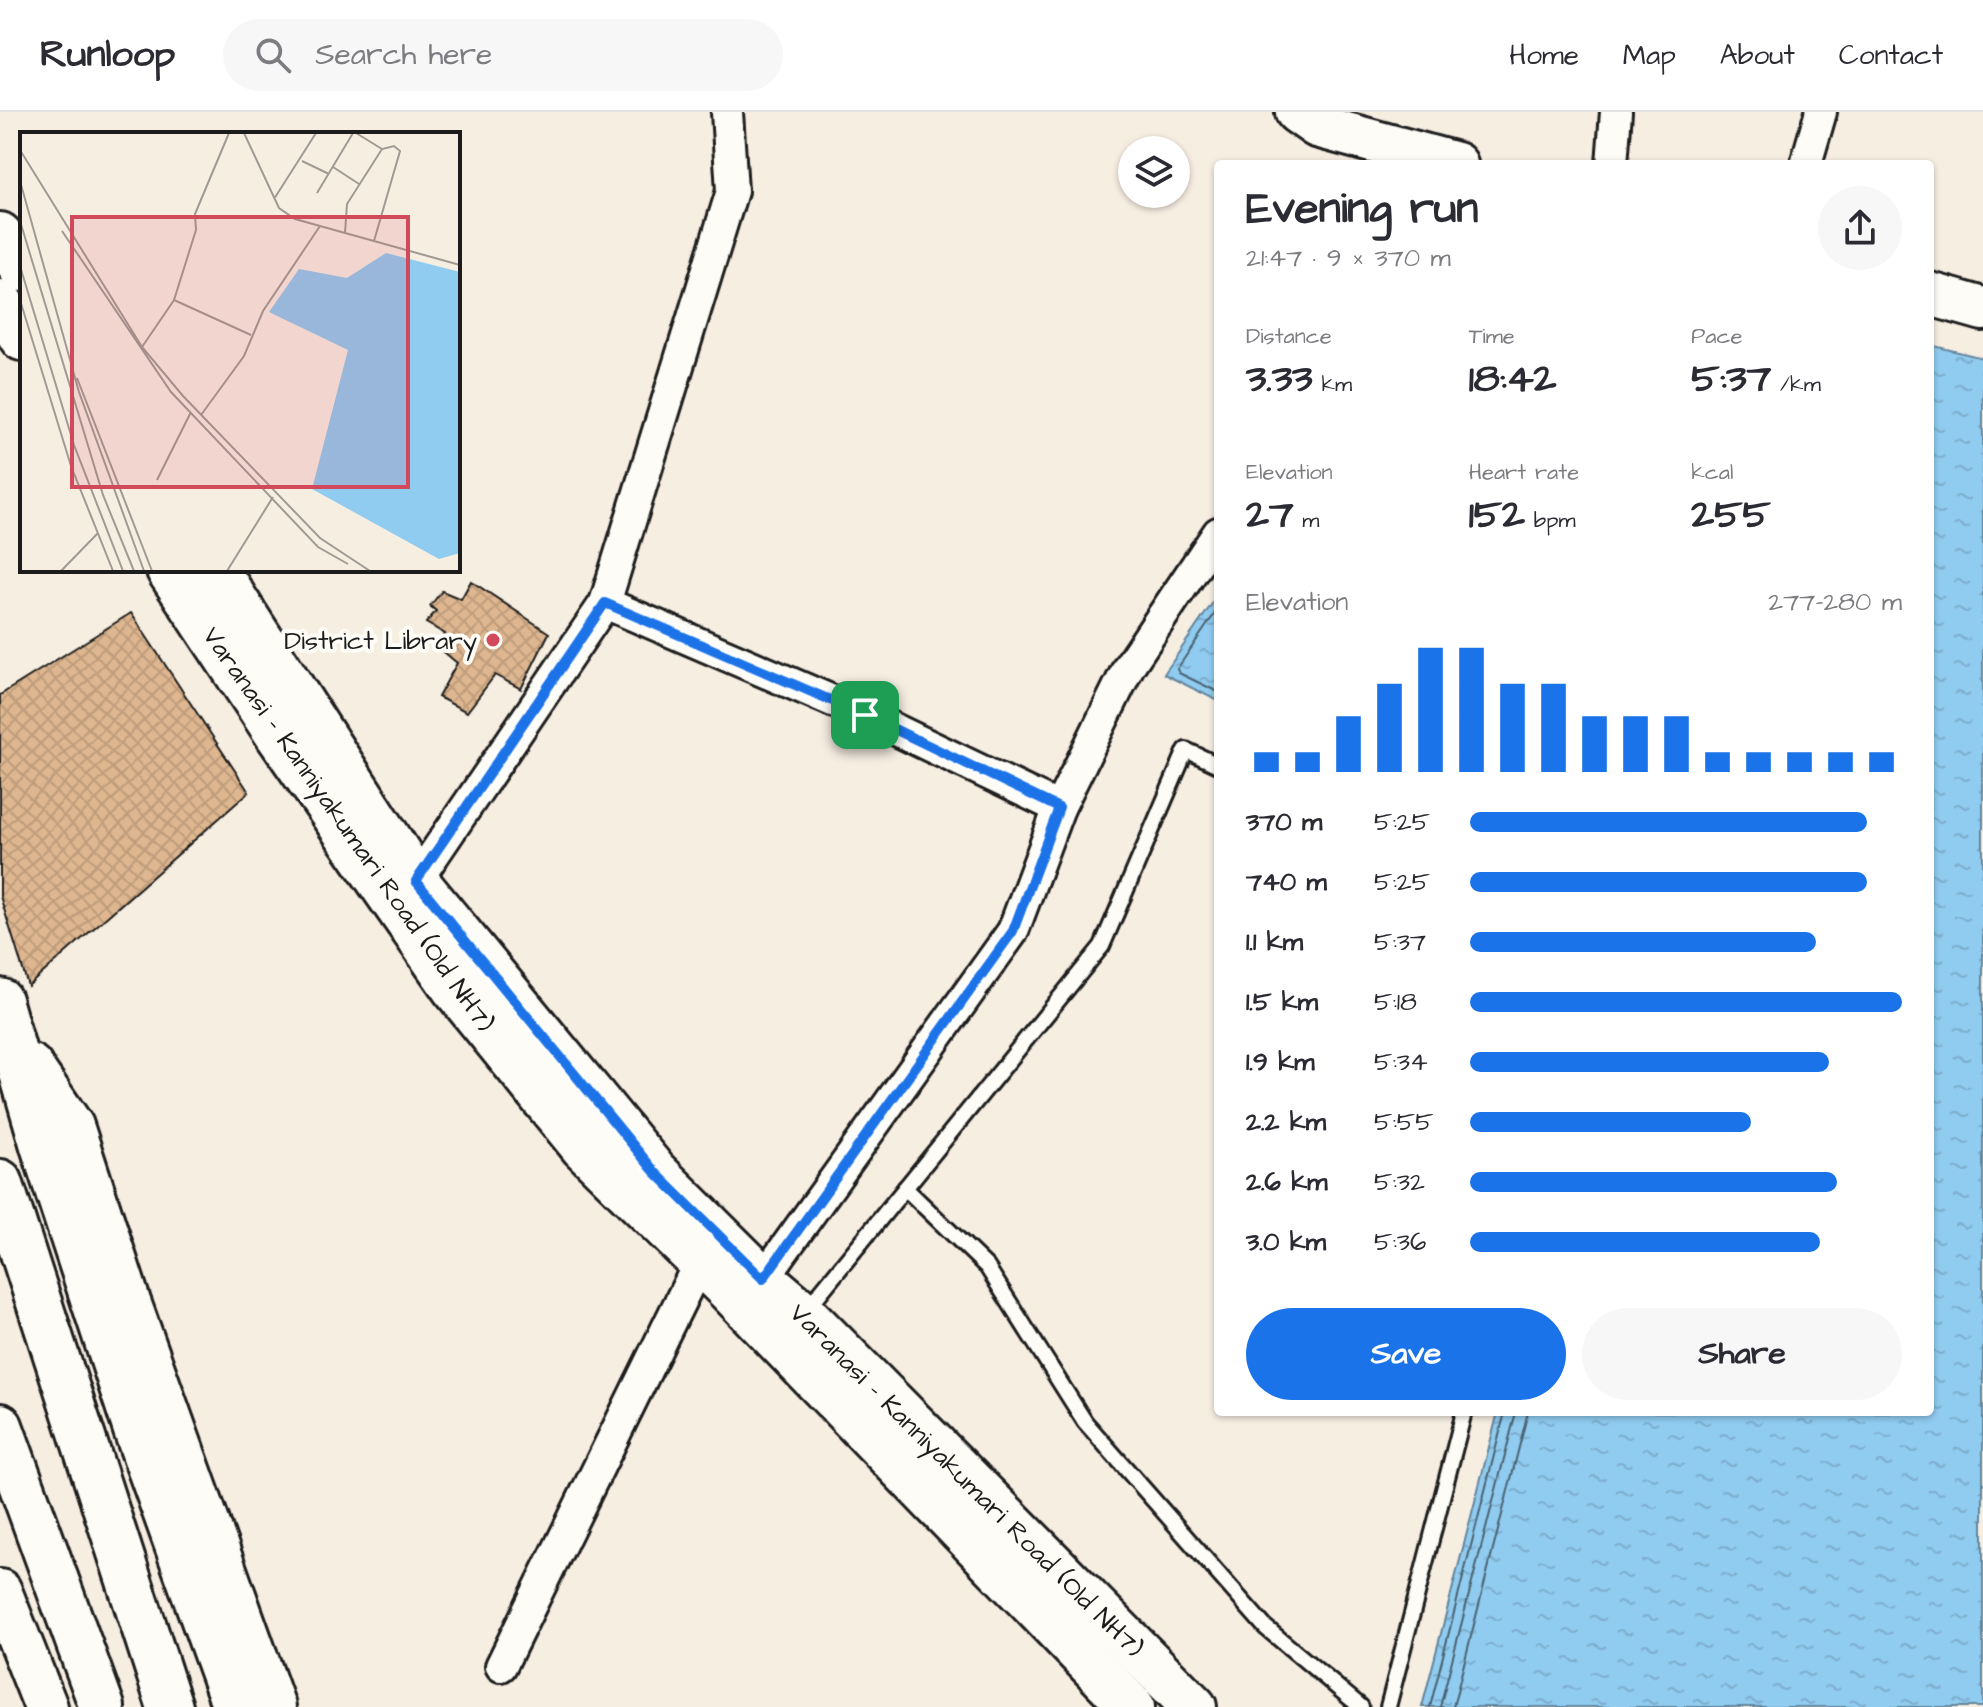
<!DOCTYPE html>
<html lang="en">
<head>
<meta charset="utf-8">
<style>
	:root { --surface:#fff; --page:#f7f7f7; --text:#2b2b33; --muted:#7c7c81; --line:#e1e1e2; --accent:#1a73e8 }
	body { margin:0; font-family:"Architects Daughter",sans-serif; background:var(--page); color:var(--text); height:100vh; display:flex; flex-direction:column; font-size:30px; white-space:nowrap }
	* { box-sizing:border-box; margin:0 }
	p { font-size:26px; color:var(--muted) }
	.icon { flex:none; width:44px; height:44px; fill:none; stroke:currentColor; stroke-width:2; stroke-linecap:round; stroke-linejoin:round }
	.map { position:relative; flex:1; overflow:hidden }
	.side { position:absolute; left:1214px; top:48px; width:720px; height:1256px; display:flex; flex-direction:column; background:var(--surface); border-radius:8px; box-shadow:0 2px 6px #0004 }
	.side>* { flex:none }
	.controls { position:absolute; left:1118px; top:24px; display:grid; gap:16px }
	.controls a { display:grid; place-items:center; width:72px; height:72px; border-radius:50%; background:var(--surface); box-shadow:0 2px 6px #0004; font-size:40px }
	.pin { position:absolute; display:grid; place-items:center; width:68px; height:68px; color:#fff; margin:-34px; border-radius:16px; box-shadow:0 4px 12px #0006 }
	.round { display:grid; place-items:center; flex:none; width:84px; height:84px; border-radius:42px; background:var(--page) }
	.overview { display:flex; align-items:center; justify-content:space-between; height:136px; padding:0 32px }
	h1 { font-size:44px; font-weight:800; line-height:60px }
	.metrics { display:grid; grid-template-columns:repeat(3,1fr); gap:12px; height:136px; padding:8px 32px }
	.metrics div { display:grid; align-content:center }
	.metrics b { font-size:40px; font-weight:800 }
	.metrics small { font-size:22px; font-weight:400 }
	.metrics p { font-size:22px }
	.chart { height:224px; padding:16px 32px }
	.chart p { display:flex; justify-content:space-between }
	.chart svg { width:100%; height:144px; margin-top:8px; stroke:var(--accent); stroke-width:6 }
	.primary-button { display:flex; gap:16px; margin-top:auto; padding:16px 32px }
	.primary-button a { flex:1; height:92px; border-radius:48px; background:var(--accent); color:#fff; font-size:32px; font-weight:800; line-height:92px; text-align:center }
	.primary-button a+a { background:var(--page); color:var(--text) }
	ul { padding:0 32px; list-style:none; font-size:26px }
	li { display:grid; grid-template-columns:128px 96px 1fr; align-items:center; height:60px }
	li i { height:20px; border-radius:10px; background:var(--accent) }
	header { display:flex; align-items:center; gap:48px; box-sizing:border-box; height:112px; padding:0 40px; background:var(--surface); border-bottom:2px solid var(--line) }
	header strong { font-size:38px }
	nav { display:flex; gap:44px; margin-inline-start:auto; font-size:28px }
	.search { width:560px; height:72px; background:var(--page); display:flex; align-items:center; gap:20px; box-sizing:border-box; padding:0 28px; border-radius:44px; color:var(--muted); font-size:30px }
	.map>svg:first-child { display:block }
	.water { fill:url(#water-ripples); stroke:#62859b; stroke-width:2 }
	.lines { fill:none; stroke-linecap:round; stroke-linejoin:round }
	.shore { stroke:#4a6271; stroke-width:2 }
	.building { fill:url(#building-cross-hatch); stroke:#1c1c1c; stroke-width:2 }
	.lane-casing { stroke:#1c1c1c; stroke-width:20 }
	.street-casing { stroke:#1c1c1c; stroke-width:36 }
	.secondary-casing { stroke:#1c1c1c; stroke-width:48 }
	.primary-casing { stroke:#1c1c1c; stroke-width:50 }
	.highway-casing { stroke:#1c1c1c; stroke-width:50 }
	.lane { stroke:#fdfcf7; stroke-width:14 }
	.street { stroke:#fdfcf7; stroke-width:30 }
	.secondary { stroke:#fdfcf7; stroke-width:42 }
	.primary { stroke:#fdfcf7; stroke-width:44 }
	.highway { stroke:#fdfcf7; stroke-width:44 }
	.route-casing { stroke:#fff; stroke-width:16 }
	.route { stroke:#1a73e8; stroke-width:10 }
	.poi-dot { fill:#d1495b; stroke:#fdfcf7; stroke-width:3 }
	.labels { text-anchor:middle; stroke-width:8; stroke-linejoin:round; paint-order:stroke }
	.poi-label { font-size:26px; fill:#1c1c1c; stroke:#fdfcf7; text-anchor:end }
	.street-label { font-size:26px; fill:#1c1c1c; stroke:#fdfcf7 }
	.inset-road { fill:none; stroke:#9f9a93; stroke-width:2 }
	.view { fill:#d1495b; fill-opacity:0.15; stroke:#d1495b; stroke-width:4 }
	.inset-edge { fill:none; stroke:#1c1c1c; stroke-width:4 }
</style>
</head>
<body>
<header>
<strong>Runloop</strong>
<div class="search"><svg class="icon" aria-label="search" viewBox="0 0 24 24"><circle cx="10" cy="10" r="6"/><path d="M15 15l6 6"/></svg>Search here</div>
<nav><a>Home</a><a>Map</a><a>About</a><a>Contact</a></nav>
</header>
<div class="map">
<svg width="1983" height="1595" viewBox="0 0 1983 1595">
	<defs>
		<pattern id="water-ripples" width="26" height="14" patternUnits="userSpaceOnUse" patternTransform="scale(2)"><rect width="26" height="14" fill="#90cbf0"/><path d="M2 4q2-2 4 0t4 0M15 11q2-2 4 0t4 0" fill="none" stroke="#7caecd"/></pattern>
		<pattern id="building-cross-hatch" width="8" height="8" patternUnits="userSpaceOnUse" patternTransform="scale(2)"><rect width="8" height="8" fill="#deb68f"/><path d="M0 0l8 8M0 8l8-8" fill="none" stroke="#be9c7b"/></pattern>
	</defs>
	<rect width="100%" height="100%" fill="#f7eee2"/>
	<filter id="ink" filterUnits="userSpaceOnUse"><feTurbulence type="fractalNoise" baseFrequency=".0125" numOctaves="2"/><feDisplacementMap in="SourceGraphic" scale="16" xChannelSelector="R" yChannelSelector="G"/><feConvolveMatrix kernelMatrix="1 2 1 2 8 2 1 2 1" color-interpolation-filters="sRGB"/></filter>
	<g filter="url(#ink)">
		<g class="water">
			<path d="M1930,233L1983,246V1595H1422L1498,1300H1930Z"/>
			<path d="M1218,483V589L1164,562Z"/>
		</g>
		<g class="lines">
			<g class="shore">
				<path d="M1218,497L1177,557L1179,561L1218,580"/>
				<path d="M1430,1595L1505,1300"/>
				<path d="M1440,1595L1516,1300"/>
				<path d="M1453,1595L1528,1300"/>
			</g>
		</g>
		<g class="building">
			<path d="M471,469L549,521L521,577L495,563L467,600L438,585L457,551L438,535L445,522L426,511L436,499L430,494L442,479L461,487Z"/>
			<path d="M131,501L249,680L28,874L0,784V583Z"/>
		</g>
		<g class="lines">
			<defs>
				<g id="lane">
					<path d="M905,1076L987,1155L1085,1310L1265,1515L1361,1595"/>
					<path d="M806,1198L1102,834L1186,638L1218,653"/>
					<path d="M1388,1595L1464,1300"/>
				</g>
				<g id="street">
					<path d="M1612,52L1616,0"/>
					<path d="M1806,52L1821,0"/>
					<path d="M605,491L865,603L1059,696"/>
					<path d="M416,769L605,491L732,79L727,0"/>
					<path d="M763,1167L1013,819L1059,696L1129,554L1218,421"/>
					<path d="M501,1554L700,1149"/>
				</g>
				<g id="secondary">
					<path d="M1297,0L1317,14L1456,52"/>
					<path d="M1930,182L1983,197"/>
					<path d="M0,888L42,1034L136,1321L234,1595"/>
					<path d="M31,954L72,1014L129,1190L274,1595"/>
					<path d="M0,1479L46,1595"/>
				</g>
				<g id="primary">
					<path d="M0,123L22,157"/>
					<path d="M0,190L22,226"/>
					<path d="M169,458L278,623L454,876L583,1035L729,1178L1132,1595"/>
					<path d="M216,458L416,769L655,1060L763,1167L803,1201L1194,1595"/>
				</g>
				<g id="highway">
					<path d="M0,1070L170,1595"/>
					<path d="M0,1314L102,1595"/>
				</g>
			</defs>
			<use href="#lane" class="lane-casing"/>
			<use href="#street" class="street-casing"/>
			<use href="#secondary" class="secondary-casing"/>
			<use href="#primary" class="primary-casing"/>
			<use href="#highway" class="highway-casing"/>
			<use href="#lane" class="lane"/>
			<use href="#street" class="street"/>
			<use href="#secondary" class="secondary"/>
			<use href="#primary" class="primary"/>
			<use href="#highway" class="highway"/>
		</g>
	</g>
	<g class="lines" filter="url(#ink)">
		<defs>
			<path id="route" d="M605,491L865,603L1059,696L1013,819L763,1167L655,1060L416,769Z"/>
		</defs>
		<use href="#route" class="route-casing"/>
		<use href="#route" class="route"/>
	</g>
	<circle class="poi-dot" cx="493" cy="528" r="8"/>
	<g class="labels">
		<g class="poi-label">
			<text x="477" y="537">District Library</text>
		</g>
		<g class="street-label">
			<text transform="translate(349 717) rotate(55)" y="9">Varanasi - Kanniyakumari Road (Old NH7)</text>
			<text transform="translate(967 1368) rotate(45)" y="9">Varanasi - Kanniyakumari Road (Old NH7)</text>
		</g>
	</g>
	<g transform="translate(20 20)">
		<rect width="440" height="440" fill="#f7eee2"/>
		<path d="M366,121L440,140V421L419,427L292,357L328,218L249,180L279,137L327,146Z" fill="#90cbf0"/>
		<path class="inset-road" d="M224,1L259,76L275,87L440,133M336,1L362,17M0,18L122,215L163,264L300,406L350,439M282,29L309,42M313,35L339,52M0,49L59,260L124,439M297,61L333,1M254,67L296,1M0,89L83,363L114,439M42,99L151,260L298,415L328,432M325,101L327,72L362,17L374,14L380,19L354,109M0,134L54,313L103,439M0,168L51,334L93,439M154,168L231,203M122,215L154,168L176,98L175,82L209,1M57,246L132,439M181,283L224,224L243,179L300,94M137,348L171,280M41,439L78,401M207,439L253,365"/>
		<path class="view" d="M52,85H388V355H52Z"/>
		<rect width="440" height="440" class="inset-edge"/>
	</g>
</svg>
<div class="controls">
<a><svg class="icon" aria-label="layers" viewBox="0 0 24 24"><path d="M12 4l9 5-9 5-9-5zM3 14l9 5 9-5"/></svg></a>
</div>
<div class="pin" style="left:865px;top:603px;background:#1e9e55"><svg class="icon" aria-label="arrive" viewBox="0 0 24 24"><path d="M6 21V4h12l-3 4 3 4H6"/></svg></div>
<section class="side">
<div class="overview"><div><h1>Evening run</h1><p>21:47 · 9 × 370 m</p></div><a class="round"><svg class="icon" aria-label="share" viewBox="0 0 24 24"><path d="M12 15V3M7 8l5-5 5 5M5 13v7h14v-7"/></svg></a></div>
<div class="metrics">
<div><p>Distance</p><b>3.33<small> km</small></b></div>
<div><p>Time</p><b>18:42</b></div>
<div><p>Pace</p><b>5:37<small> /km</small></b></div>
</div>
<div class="metrics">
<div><p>Elevation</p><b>27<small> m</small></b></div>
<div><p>Heart rate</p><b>152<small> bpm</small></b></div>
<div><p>kcal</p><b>255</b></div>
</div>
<div class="chart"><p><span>Elevation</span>277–280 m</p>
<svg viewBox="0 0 160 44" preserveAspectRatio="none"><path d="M5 44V38M15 44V38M25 44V27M35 44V17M45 44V6M55 44V6M65 44V17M75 44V17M85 44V27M95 44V27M105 44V27M115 44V38M125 44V38M135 44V38M145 44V38M155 44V38"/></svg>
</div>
<ul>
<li><b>370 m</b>5:25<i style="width:92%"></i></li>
<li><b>740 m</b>5:25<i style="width:92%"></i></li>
<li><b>1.1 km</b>5:37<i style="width:80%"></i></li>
<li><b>1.5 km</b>5:18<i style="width:100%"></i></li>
<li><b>1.9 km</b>5:34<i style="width:83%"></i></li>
<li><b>2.2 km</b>5:55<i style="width:65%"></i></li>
<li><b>2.6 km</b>5:32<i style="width:85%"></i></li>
<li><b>3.0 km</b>5:36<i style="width:81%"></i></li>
</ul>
<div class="primary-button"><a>Save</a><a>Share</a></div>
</section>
</div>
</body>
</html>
